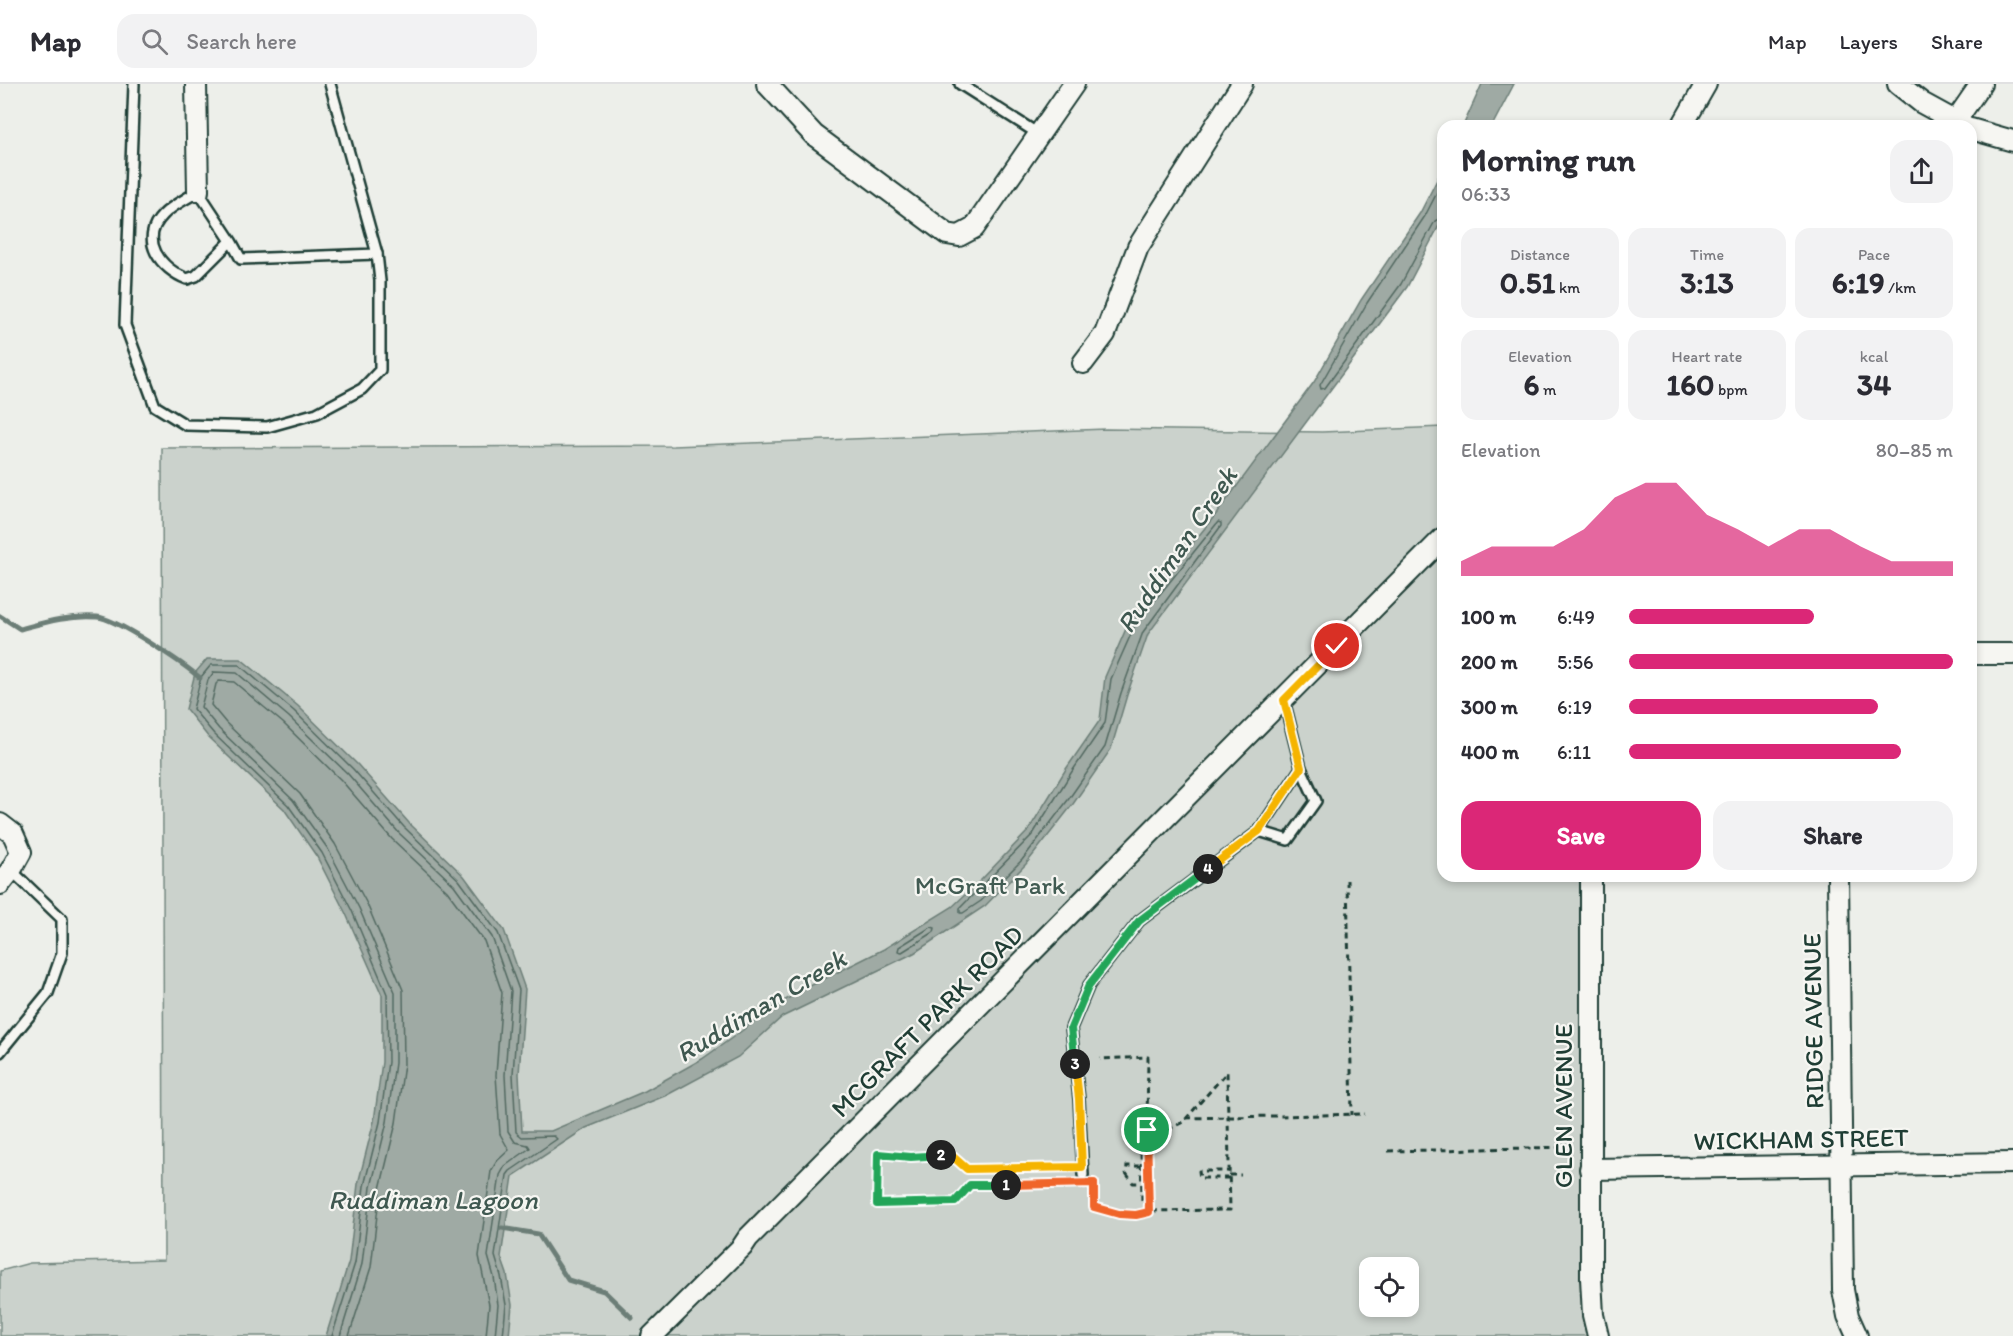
<!DOCTYPE html>
<html lang="en">
<head>
<meta charset="utf-8">
<style>
	:root { --surface:#fff; --page:#f2f2f3; --text:#2b2b33; --muted:#7c7c81; --line:#e1e1e2; --accent:#db2777 }
	body { margin:0; font-family:Itim,sans-serif; background:var(--page); color:var(--text); height:100vh; display:flex; flex-direction:column; font-size:22px; white-space:nowrap }
	* { box-sizing:border-box; margin:0 }
	p { font-size:20px; color:var(--muted) }
	.icon { flex:none; width:33px; height:33px; fill:none; stroke:currentColor; stroke-width:2; stroke-linecap:round; stroke-linejoin:round }
	.map { position:relative; flex:1; overflow:hidden }
	.sheet { position:absolute; left:1437px; top:36px; width:540px; height:762px; display:flex; flex-direction:column; background:var(--surface); border-radius:18px; box-shadow:0 3px 9px #0003 }
	.sheet>* { flex:none }
	.controls { position:absolute; left:1359px; top:1173px; display:grid; gap:12px }
	.controls a { display:grid; place-items:center; width:60px; height:60px; border-radius:12px; background:var(--surface); box-shadow:0 3px 9px #0003; font-size:30px }
	.pin { position:absolute; display:grid; place-items:center; width:51px; height:51px; color:#fff; margin:-26px; border:3px solid #fff; border-radius:50%; box-shadow:0 2px 6px #0007 }
	.km { position:absolute; width:30px; height:30px; margin:-15px; border-radius:50%; background:#222; color:#fff; font-size:16px; line-height:30px; text-align:center }
	.round { display:grid; place-items:center; flex:none; width:63px; height:63px; border-radius:18px; background:var(--page) }
	.overview { display:flex; align-items:center; justify-content:space-between; height:102px; padding:0 24px }
	h1 { font-size:33px; font-weight:700; line-height:45px }
	.stats { display:grid; grid-template-columns:repeat(3,1fr); gap:9px; height:102px; padding:6px 24px }
	.stats div { display:grid; align-content:center; border-radius:15px; background:var(--page); text-align:center }
	.stats b { font-size:30px; font-weight:700 }
	.stats small { font-size:16px; font-weight:400 }
	.stats p { font-size:16px }
	.chart { height:168px; padding:12px 24px }
	.chart p { display:flex; justify-content:space-between }
	.chart svg { width:100%; height:108px; margin-top:6px; fill:var(--accent); opacity:.7 }
	.button { display:flex; gap:12px; margin-top:auto; padding:12px 24px }
	.button a { flex:1; height:69px; border-radius:18px; background:var(--accent); color:#fff; font-size:24px; font-weight:700; line-height:69px; text-align:center }
	.button a+a { background:var(--page); color:var(--text) }
	ul { padding:0 24px; list-style:none; font-size:20px }
	li { display:grid; grid-template-columns:96px 72px 1fr; align-items:center; height:45px }
	li i { height:15px; border-radius:8px; background:var(--accent) }
	header { display:flex; align-items:center; gap:36px; box-sizing:border-box; height:84px; padding:0 30px; background:var(--surface); border-bottom:2px solid var(--line) }
	header strong { font-size:28px }
	nav { display:flex; gap:33px; margin-inline-start:auto; font-size:21px }
	.search { width:420px; height:54px; background:var(--page); display:flex; align-items:center; gap:15px; box-sizing:border-box; padding:0 21px; border-radius:18px; color:var(--muted); font-size:22px }
	.map>svg:first-child { display:block }
	.green { fill:#cbd2cc; stroke:#758880; stroke-width:1.5; fill-rule:evenodd }
	.water { fill:#9faaa4; stroke:#6c7e77; stroke-width:1.5 }
	.lines { fill:none; stroke-linecap:round; stroke-linejoin:round }
	.shore { stroke:#526961; stroke-width:1.5 }
	.stream { stroke:#6c7e77; stroke-width:5 }
	.service-casing { stroke:#1f3d34; stroke-width:14 }
	.minor-casing { stroke:#1f3d34; stroke-width:24 }
	.path { stroke:#1f3d34; stroke-width:3; stroke-dasharray:6 4.5; stroke-linecap:butt }
	.service { stroke:#f6f6f2; stroke-width:9 }
	.minor { stroke:#f6f6f2; stroke-width:20 }
	.split-1-casing { stroke:#fff; stroke-width:12 }
	.split-2-casing { stroke:#fff; stroke-width:12 }
	.split-3-casing { stroke:#fff; stroke-width:12 }
	.split-4-casing { stroke:#fff; stroke-width:12 }
	.split-5-casing { stroke:#fff; stroke-width:12 }
	.split-1 { stroke:#f0652b; stroke-width:8 }
	.split-2 { stroke:#22a559; stroke-width:8 }
	.split-3 { stroke:#f5b400; stroke-width:8 }
	.split-4 { stroke:#22a559; stroke-width:8 }
	.split-5 { stroke:#f5b400; stroke-width:8 }
	.labels { text-anchor:middle; stroke-width:4.5; stroke-linejoin:round; paint-order:stroke }
	.park-label { font-size:26px; fill:#415b52; stroke:#f6f6f2 }
	.street-label { font-size:26px; fill:#1f3d34; stroke:#f6f6f2 }
	.water-label { font-size:27px; font-style:italic; fill:#3f5850; stroke:#f6f6f2 }
</style>
</head>
<body>
<header>
<strong>Map</strong>
<div class="search"><svg class="icon" aria-label="search" viewBox="0 0 24 24"><circle cx="10" cy="10" r="6"/><path d="M15 15l6 6"/></svg>Search here</div>
<nav><a>Map</a><a>Layers</a><a>Share</a></nav>
</header>
<div class="map">
<svg width="2013" height="1252" viewBox="0 0 2013 1252">
	<rect width="100%" height="100%" fill="#edefea"/>
	<filter id="ink" filterUnits="userSpaceOnUse"><feTurbulence type="fractalNoise" baseFrequency=".0167" numOctaves="2"/><feDisplacementMap in="SourceGraphic" scale="12" xChannelSelector="R" yChannelSelector="G"/><feConvolveMatrix kernelMatrix="1 2 1 2 8 2 1 2 1" color-interpolation-filters="sRGB"/></filter>
	<g filter="url(#ink)">
		<path class="green" d="M1443,343V792H1583L1589,1252H0V1187L30,1179L164,1176L162,364L673,362L1106,345L1322,348ZM1370,1184H1408V1222H1370Z"/>
		<g class="water">
			<path d="M1482,0H1514L1492,42H1463Z"/>
			<path d="M1443,84V134L1407,203L1148,550L1127,611L1111,665L1073,720L1026,780L985,822L914,869L782,933L738,973L667,1011L586,1044L513,1092L501,1173L507,1190L512,1221L509,1252H326L349,1177L358,1100L374,1037L382,978V911L346,830L317,773L284,725L209,654L186,625L195,589L207,575H241L298,622L358,681L409,739L464,792L504,846L525,905L519,990L522,1047H551L645,1007L702,975L743,946L763,929L806,904L884,865L952,823L982,795L1028,747L1066,685L1100,636L1105,593L1129,538L1217,429L1314,298L1361,216L1420,129Z"/>
		</g>
		<g class="lines">
			<g class="shore">
				<path d="M1443,97L1425,132L1367,219L1320,301L1321,305L1325,304L1401,200L1435,137L1443,133"/>
				<path d="M1218,438L1221,439V442L1143,548L1121,609L1105,663L1068,716L1022,776L981,817L963,829H960V824L1033,750L1071,689L1105,639L1111,595L1135,541Z"/>
				<path d="M931,843L935,844L934,848L902,868L898,867L899,863Z"/>
				<path d="M332,1252L355,1179L364,1102L380,1038L388,978L387,910L352,827L322,769L288,721L214,650L193,625L201,593L211,581H239L294,627L353,685L404,743L459,796L498,849L519,906L513,990L516,1048L522,1053L554,1052L557,1055L510,1087L507,1091L495,1172L501,1192L506,1221L503,1252"/>
				<path d="M340,1252L362,1180L371,1103L387,1038L395,979V908L359,824L328,765L293,716L219,645L201,623L208,596L214,588L237,589L289,633L348,690L399,749L454,801L492,853L511,907L505,991L508,1047L515,1058L528,1061L530,1064L505,1082L500,1091L488,1172L494,1193L498,1221L495,1252"/>
				<path d="M349,1252L371,1183L380,1105L396,1039L404,980L403,906L367,820L335,760L300,710L226,639L211,621L216,600L219,597L234,598L283,639L341,696L392,755L447,807L484,857L502,909L496,991L500,1050L509,1066L497,1077L491,1087L479,1172L489,1221L486,1252"/>
			</g>
			<g class="stream">
				<path d="M0,532L20,545C46,538 70,531 97,533C116,534 184,580 200,594"/>
				<path d="M502,1144L538,1150L568,1196L604,1207L632,1234"/>
			</g>
			<defs>
				<g id="service">
					<path d="M134,0L125,241L155,322L186,341L267,343L317,329L362,305L380,286V197L377,170"/>
					<path d="M960,0L1040,51"/>
					<path d="M231,157L196,192L187,195C161,185 138,156 163,131C172,121 187,115 198,107L231,157L241,175L377,170L330,0"/>
					<path d="M1259,747L1288,756L1316,717L1301,684"/>
					<path d="M0,968L48,909L62,869V835L11,786"/>
					<path d="M1083,1091L1079,1015L1071,944L1089,901L1139,837L1259,747L1301,684L1284,616"/>
				</g>
				<g id="minor">
					<path d="M196,0L198,107"/>
					<path d="M767,0L814,51L947,150L959,152L974,144L1074,0"/>
					<path d="M1898,0L1922,19L1964,42"/>
					<path d="M1682,42L1706,0"/>
					<path d="M1952,42L1981,0"/>
					<path d="M1971,45L2013,57"/>
					<path d="M1083,279L1105,250L1138,163L1242,0"/>
					<path d="M1971,570H2013"/>
					<path d="M0,740L13,750L21,768L11,786L0,800"/>
					<path d="M1591,792V1194L1593,1231L1598,1252"/>
					<path d="M1838,792L1843,1206L1848,1232L1857,1252"/>
					<path d="M1590,1085L2013,1079"/>
					<path d="M652,1252L742,1163L748,1154L1443,454"/>
				</g>
			</defs>
			<use href="#service" class="service-casing"/>
			<use href="#minor" class="minor-casing"/>
			<g class="path">
				<path d="M1347,796L1352,1031"/>
				<path d="M1186,1034L1365,1030"/>
				<path d="M1147,1046L1149,1127"/>
				<path d="M1147,1063L1141,1064L1142,1119H1148"/>
				<path d="M1388,1067L1574,1063"/>
				<path d="M1141,1082H1127L1126,1089L1133,1099H1141"/>
				<path d="M1070,1083L967,1085L951,1071L911,1073L878,1069L877,1120L955,1118L970,1101L1074,1100"/>
				<path d="M1229,1091H1241"/>
				<path d="M1229,1094H1200L1199,1087H1229"/>
				<path d="M1093,1099H1094V1123C1113,1128 1128,1134 1147,1127L1230,1126L1227,988L1183,1038L1171,1044L1147,1046L1148,973L1100,975"/>
			</g>
			<use href="#service" class="service"/>
			<use href="#minor" class="minor"/>
		</g>
	</g>
	<g class="lines" filter="url(#ink)">
		<defs>
			<path id="split-1" d="M1006,1101L1094,1099V1123L1119,1130L1136,1131L1149,1128L1147,1046"/>
			<path id="split-2" d="M941,1071L911,1073L878,1070L877,1120L955,1118L970,1101H1006"/>
			<path id="split-3" d="M941,1071H951L967,1085L1082,1083L1079,1015L1075,980"/>
			<path id="split-4" d="M1075,980L1071,944L1089,901L1139,837L1208,785"/>
			<path id="split-5" d="M1208,785L1259,747L1301,684L1284,616L1337,562"/>
		</defs>
		<use href="#split-1" class="split-1-casing"/>
		<use href="#split-2" class="split-2-casing"/>
		<use href="#split-3" class="split-3-casing"/>
		<use href="#split-4" class="split-4-casing"/>
		<use href="#split-5" class="split-5-casing"/>
		<use href="#split-1" class="split-1"/>
		<use href="#split-2" class="split-2"/>
		<use href="#split-3" class="split-3"/>
		<use href="#split-4" class="split-4"/>
		<use href="#split-5" class="split-5"/>
	</g>
	<g class="labels">
		<g class="park-label">
			<text x="990" y="810">McGraft Park</text>
		</g>
		<g class="street-label">
			<text transform="translate(927 937) rotate(-45)" y="9">MCGRAFT PARK ROAD</text>
			<text transform="translate(1813 937) rotate(-91)" y="9">RIDGE AVENUE</text>
			<text transform="translate(1563 1022) rotate(-90)" y="9">GLEN AVENUE</text>
			<text transform="translate(1801 1055) rotate(-1)" y="9">WICKHAM STREET</text>
		</g>
		<g class="water-label">
			<text transform="translate(1177 466) rotate(-56)" y="9">Ruddiman Creek</text>
			<text transform="translate(761 922) rotate(-31)" y="9">Ruddiman Creek</text>
			<text x="433" y="1125">Ruddiman Lagoon</text>
		</g>
	</g>
</svg>
<div class="controls">
<a><svg class="icon" aria-label="locate" viewBox="0 0 24 24"><circle cx="12" cy="12" r="6"/><path d="M12 2v4M12 18v4M2 12h4M18 12h4"/></svg></a>
</div>
<div class="pin" style="left:1147px;top:1046px;background:#1e9e55"><svg class="icon" aria-label="arrive" viewBox="0 0 24 24"><path d="M6 21V4h12l-3 4 3 4H6"/></svg></div>
<div class="pin" style="left:1337px;top:562px;background:#d93025"><svg class="icon" aria-label="check" viewBox="0 0 24 24"><path d="M5 12l5 5 9-10"/></svg></div>
<b class="km" style="left:1006px;top:1101px">1</b>
<b class="km" style="left:941px;top:1071px">2</b>
<b class="km" style="left:1075px;top:980px">3</b>
<b class="km" style="left:1208px;top:785px">4</b>
<section class="sheet">
<div class="overview"><div><h1>Morning run</h1><p>06:33</p></div><a class="round"><svg class="icon" aria-label="share" viewBox="0 0 24 24"><path d="M12 15V3M7 8l5-5 5 5M5 13v7h14v-7"/></svg></a></div>
<div class="stats">
<div><p>Distance</p><b>0.51<small> km</small></b></div>
<div><p>Time</p><b>3:13</b></div>
<div><p>Pace</p><b>6:19<small> /km</small></b></div>
</div>
<div class="stats">
<div><p>Elevation</p><b>6<small> m</small></b></div>
<div><p>Heart rate</p><b>160<small> bpm</small></b></div>
<div><p>kcal</p><b>34</b></div>
</div>
<div class="chart"><p><span>Elevation</span>80–85 m</p>
<svg viewBox="0 0 160 44" preserveAspectRatio="none"><path d="M0 44V38L10 32L20 32L30 32L40 25L50 12L60 6L70 6L80 19L90 25L100 32L110 25L120 25L130 32L140 38L150 38L160 38V44z"/></svg>
</div>
<ul>
<li><b>100 m</b>6:49<i style="width:57%"></i></li>
<li><b>200 m</b>5:56<i style="width:100%"></i></li>
<li><b>300 m</b>6:19<i style="width:77%"></i></li>
<li><b>400 m</b>6:11<i style="width:84%"></i></li>
</ul>
<div class="button"><a>Save</a><a>Share</a></div>
</section>
</div>
</body>
</html>
